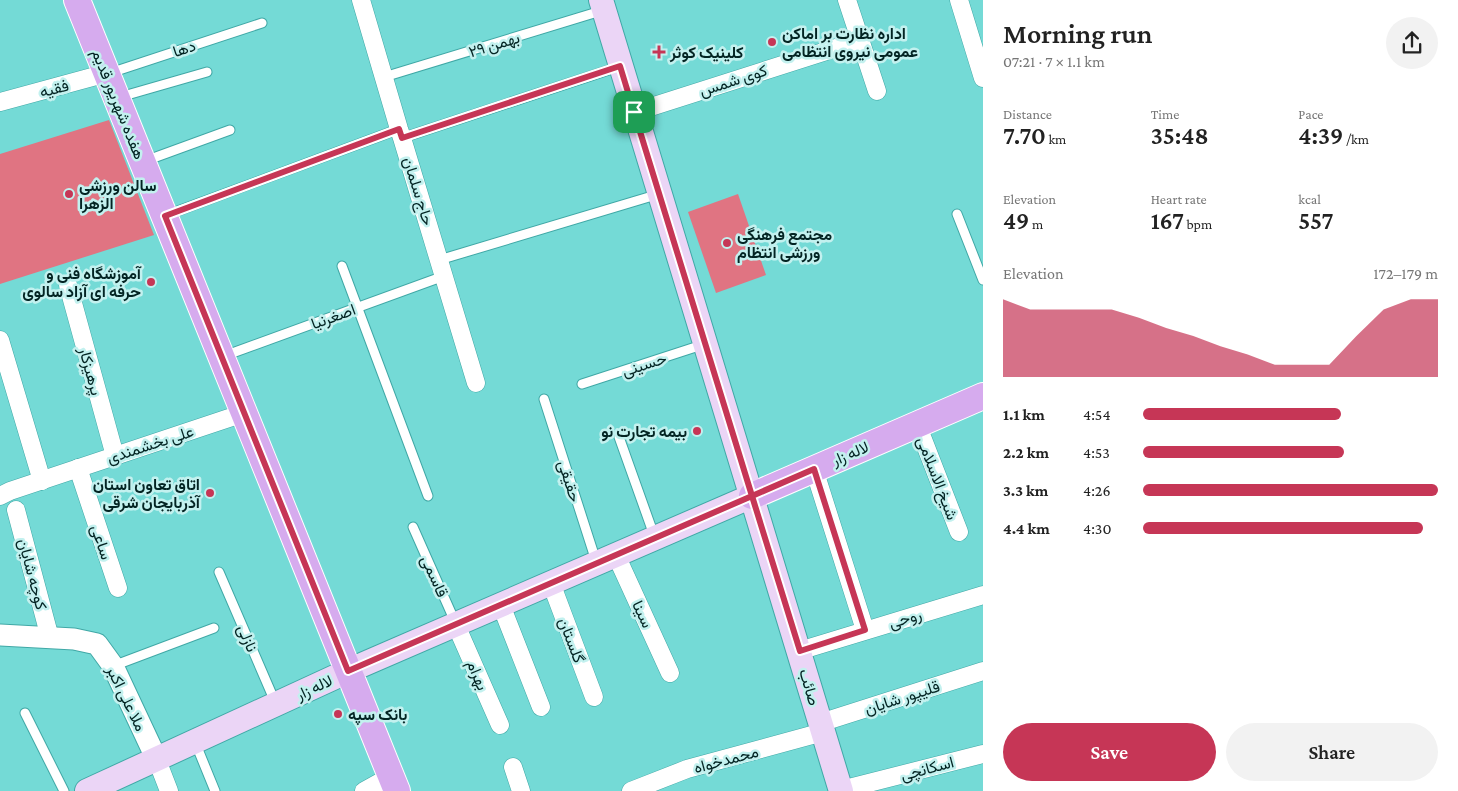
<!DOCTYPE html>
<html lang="en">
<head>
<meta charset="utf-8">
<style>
	:root { --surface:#fff; --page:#f2f2f2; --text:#222; --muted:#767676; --accent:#c63656 }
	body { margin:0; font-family:"Crimson Pro",Vazirmatn,serif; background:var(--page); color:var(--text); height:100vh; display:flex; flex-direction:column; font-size:19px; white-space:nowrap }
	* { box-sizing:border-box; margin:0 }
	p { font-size:16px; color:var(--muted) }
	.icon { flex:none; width:28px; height:28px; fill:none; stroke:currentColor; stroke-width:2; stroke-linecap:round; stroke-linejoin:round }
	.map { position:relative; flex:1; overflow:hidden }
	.panel { display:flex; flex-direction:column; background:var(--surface); width:475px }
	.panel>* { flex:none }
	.pin { position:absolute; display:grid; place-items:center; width:42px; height:42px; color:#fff; margin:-21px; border-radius:10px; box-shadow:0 2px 8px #0006 }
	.round { display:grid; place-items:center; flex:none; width:52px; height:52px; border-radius:26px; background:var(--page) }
	.headline { display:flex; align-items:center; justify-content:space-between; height:85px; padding:0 20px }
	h1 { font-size:28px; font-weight:600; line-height:38px }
	.stats { display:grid; grid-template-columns:repeat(3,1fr); gap:8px; height:85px; padding:5px 20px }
	.stats div { display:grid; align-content:center }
	.stats b { font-size:25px; font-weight:600 }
	.stats small { font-size:14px; font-weight:400 }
	.stats p { font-size:14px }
	.chart { height:140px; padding:10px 20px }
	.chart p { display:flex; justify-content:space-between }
	.chart svg { width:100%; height:90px; margin-top:5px; fill:var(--accent); opacity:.7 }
	.action { display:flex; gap:10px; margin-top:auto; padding:10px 20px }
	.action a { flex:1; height:58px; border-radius:30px; background:var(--accent); color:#fff; font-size:20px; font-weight:600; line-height:58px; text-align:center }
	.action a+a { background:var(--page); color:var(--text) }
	ul { padding:0 20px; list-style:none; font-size:16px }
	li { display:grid; grid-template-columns:80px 60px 1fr; align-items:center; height:38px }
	li i { height:12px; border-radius:6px; background:var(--accent) }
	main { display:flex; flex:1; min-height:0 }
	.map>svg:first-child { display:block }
	.green { fill:#e07482 }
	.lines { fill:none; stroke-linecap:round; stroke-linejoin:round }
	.service-casing { stroke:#40a8a6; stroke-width:11 }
	.minor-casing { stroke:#40a8a6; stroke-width:19 }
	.tertiary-casing { stroke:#40a8a6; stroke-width:23 }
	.secondary-casing { stroke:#40a8a6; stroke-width:26 }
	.primary-casing { stroke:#fff; stroke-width:28 }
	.service { stroke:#fff; stroke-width:9 }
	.minor { stroke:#fff; stroke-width:18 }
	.tertiary { stroke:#fff; stroke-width:21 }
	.secondary { stroke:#ebd5f6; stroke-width:24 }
	.primary { stroke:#d6abee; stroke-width:26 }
	.route-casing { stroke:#fff; stroke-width:10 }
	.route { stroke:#c63656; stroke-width:6 }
	.poi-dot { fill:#c63656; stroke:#c3f1ef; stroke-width:2 }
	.labels { text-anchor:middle; stroke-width:5; stroke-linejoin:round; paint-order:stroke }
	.poi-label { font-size:16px; font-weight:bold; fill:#032423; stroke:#c3f1ef; text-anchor:start }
	.street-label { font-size:16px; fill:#032423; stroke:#c3f1ef }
</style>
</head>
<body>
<main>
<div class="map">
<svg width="983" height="791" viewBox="0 0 983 791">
	<rect width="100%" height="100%" fill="#74dad6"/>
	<g class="green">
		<path d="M109,120L154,235L0,284V154Z"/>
		<path d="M738,194L766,275L716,293L688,212Z"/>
	</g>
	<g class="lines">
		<defs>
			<g id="service">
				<path d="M110,73L262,23"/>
				<path d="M384,77L604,10"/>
				<path d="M120,97L207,72"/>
				<path d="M402,138L621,66"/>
				<path d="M145,161L230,130"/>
				<path d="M957,214L983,280"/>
				<path d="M167,215L399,129"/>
				<path d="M439,260L659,194"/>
				<path d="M342,266L428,496"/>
				<path d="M224,356L444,276"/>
				<path d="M582,384L705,344"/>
				<path d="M544,399L597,564"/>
				<path d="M619,437L655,538"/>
				<path d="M413,527L456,624"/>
				<path d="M219,572L276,704"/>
				<path d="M113,666L214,628"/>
				<path d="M25,713L64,791"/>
				<path d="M195,742L215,791"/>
			</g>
			<g id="minor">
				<path d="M361,0L399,129L402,138L476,383"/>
				<path d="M847,0L877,91"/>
				<path d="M959,0L983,78"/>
				<path d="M0,102L107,73"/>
				<path d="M635,112L861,40"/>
				<path d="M68,285L115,456"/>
				<path d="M0,340L42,481"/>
				<path d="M917,424L959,532"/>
				<path d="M78,468L118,588"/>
				<path d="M814,469L865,630"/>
				<path d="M0,496L10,491L244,413"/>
				<path d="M16,510L50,638"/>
				<path d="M616,555L670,673"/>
				<path d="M551,583L594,697"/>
				<path d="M501,605L541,707"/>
				<path d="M456,625L500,725"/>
				<path d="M799,651L983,595"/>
				<path d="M820,723L983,671"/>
				<path d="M157,760L169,791"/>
				<path d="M513,767L521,791"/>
				<path d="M841,790L983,754"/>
				<path d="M364,791L391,776"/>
				<path d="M631,791L687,769L823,732"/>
			</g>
			<path id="tertiary" d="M0,635L74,639L97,644L113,666L157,760"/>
			<g id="secondary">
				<path d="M601,0L841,791"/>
				<path d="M87,791L348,671L752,496"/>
			</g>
			<g id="primary">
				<path d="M77,0L397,791"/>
				<path d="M752,496L983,396"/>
			</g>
		</defs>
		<use href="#service" class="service-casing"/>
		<use href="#minor" class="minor-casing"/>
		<use href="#tertiary" class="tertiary-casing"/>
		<use href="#secondary" class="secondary-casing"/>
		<use href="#primary" class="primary-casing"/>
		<use href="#service" class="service"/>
		<use href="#minor" class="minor"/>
		<use href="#tertiary" class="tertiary"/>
		<use href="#secondary" class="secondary"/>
		<use href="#primary" class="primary"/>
	</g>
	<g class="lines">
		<defs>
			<path id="route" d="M634,112L620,66L402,138L399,129L165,216L348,671L752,496L800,651L865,630L814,469L752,496L634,112"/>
		</defs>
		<use href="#route" class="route-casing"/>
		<use href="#route" class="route"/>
	</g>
	<g class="poi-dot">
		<circle cx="772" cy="42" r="5"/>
		<path d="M656.5 44.5h5v5h5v5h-5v5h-5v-5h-5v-5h5z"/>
		<circle cx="69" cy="194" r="5"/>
		<circle cx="727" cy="243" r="5"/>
		<circle cx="151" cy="282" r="5"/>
		<circle cx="697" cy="431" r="5"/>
		<circle cx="210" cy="493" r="5"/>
		<circle cx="338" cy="714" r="5"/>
	</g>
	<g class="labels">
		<g class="poi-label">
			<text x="782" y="39">اداره نظارت بر اماکن<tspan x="782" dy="18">عمومی نیروی انتظامی</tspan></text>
			<text x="670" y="58">کلینیک کوثر</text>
			<text x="79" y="191">سالن ورزشی<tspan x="79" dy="18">الزهرا</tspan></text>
			<text x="737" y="240">مجتمع فرهنگی<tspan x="737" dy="18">ورزشی انتظام</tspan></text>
			<text x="141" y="279" text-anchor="end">آموزشگاه فنی و<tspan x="141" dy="18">حرفه ای آزاد سالوی</tspan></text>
			<text x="687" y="437" text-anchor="end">بیمه تجارت نو</text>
			<text x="200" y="490" text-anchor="end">اتاق تعاون استان<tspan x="200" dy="18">آذربایجان شرقی</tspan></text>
			<text x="348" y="720">بانک سپه</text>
		</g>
		<g class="street-label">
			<text transform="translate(494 44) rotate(-17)" y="6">۲۹ بهمن</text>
			<text transform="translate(184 48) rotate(-18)" y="6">دها</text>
			<text transform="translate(733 80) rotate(-18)" y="6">کوی شمس</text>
			<text transform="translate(54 88) rotate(-15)" y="6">فقیه</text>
			<text transform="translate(119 104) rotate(68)" y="6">هفده شهریور قدیم</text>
			<text transform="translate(419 191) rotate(73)" y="6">حاج سلمان</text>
			<text transform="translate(333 316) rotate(-20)" y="6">اصغرنیا</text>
			<text transform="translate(644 364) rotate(-18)" y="6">حسینی</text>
			<text transform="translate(91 371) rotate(75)" y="6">پرهیزکار</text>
			<text transform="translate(150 444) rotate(-18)" y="6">علی بخشمندی</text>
			<text transform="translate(850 453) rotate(-23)" y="6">لاله زار</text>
			<text transform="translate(938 478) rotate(69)" y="6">شیخ الاسلامی</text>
			<text transform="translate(570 481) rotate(72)" y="6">حقیقی</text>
			<text transform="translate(102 542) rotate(72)" y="6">ساعی</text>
			<text transform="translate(33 574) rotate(75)" y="6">کوچه شایان</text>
			<text transform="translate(435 576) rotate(66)" y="6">قاسمی</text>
			<text transform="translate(643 614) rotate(65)" y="6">سینا</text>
			<text transform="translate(905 618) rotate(-17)" y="6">روحی</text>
			<text transform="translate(248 638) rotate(67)" y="6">نازلی</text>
			<text transform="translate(572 640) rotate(69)" y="6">گلستان</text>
			<text transform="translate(478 675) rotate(67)" y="6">بهرام</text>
			<text transform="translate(314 687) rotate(-25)" y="6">لاله زار</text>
			<text transform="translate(810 687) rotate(74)" y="6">صائب</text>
			<text transform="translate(902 697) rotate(-18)" y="6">قلیپور شایان</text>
			<text transform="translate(127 698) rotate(64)" y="6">ملا علی اکبر</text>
			<text transform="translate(726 759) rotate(-15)" y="6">محمدخواه</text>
			<text transform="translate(927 768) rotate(-15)" y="6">اسکانچی</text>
		</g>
	</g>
</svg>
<div class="pin" style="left:634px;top:112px;background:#1e9e55"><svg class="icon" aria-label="arrive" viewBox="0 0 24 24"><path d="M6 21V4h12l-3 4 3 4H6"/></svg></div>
</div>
<section class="panel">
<div class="headline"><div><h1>Morning run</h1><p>07:21 · 7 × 1.1 km</p></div><a class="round"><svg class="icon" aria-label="share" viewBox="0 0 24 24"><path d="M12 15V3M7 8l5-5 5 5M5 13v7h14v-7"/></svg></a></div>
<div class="stats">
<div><p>Distance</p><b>7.70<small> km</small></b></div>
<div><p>Time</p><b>35:48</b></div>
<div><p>Pace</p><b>4:39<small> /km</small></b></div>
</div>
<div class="stats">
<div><p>Elevation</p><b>49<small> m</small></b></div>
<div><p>Heart rate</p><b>167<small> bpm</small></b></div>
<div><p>kcal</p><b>557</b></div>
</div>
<div class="chart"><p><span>Elevation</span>172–179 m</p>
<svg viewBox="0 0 160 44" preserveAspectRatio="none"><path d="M0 44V6L10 11L20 11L30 11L40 11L50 15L60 20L70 24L80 29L90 33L100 38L110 38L120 38L130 24L140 11L150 6L160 6V44z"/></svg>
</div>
<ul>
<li><b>1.1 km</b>4:54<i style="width:67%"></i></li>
<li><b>2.2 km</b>4:53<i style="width:68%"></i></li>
<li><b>3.3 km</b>4:26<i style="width:100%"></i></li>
<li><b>4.4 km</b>4:30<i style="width:95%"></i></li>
</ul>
<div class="action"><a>Save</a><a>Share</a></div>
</section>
</main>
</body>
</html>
